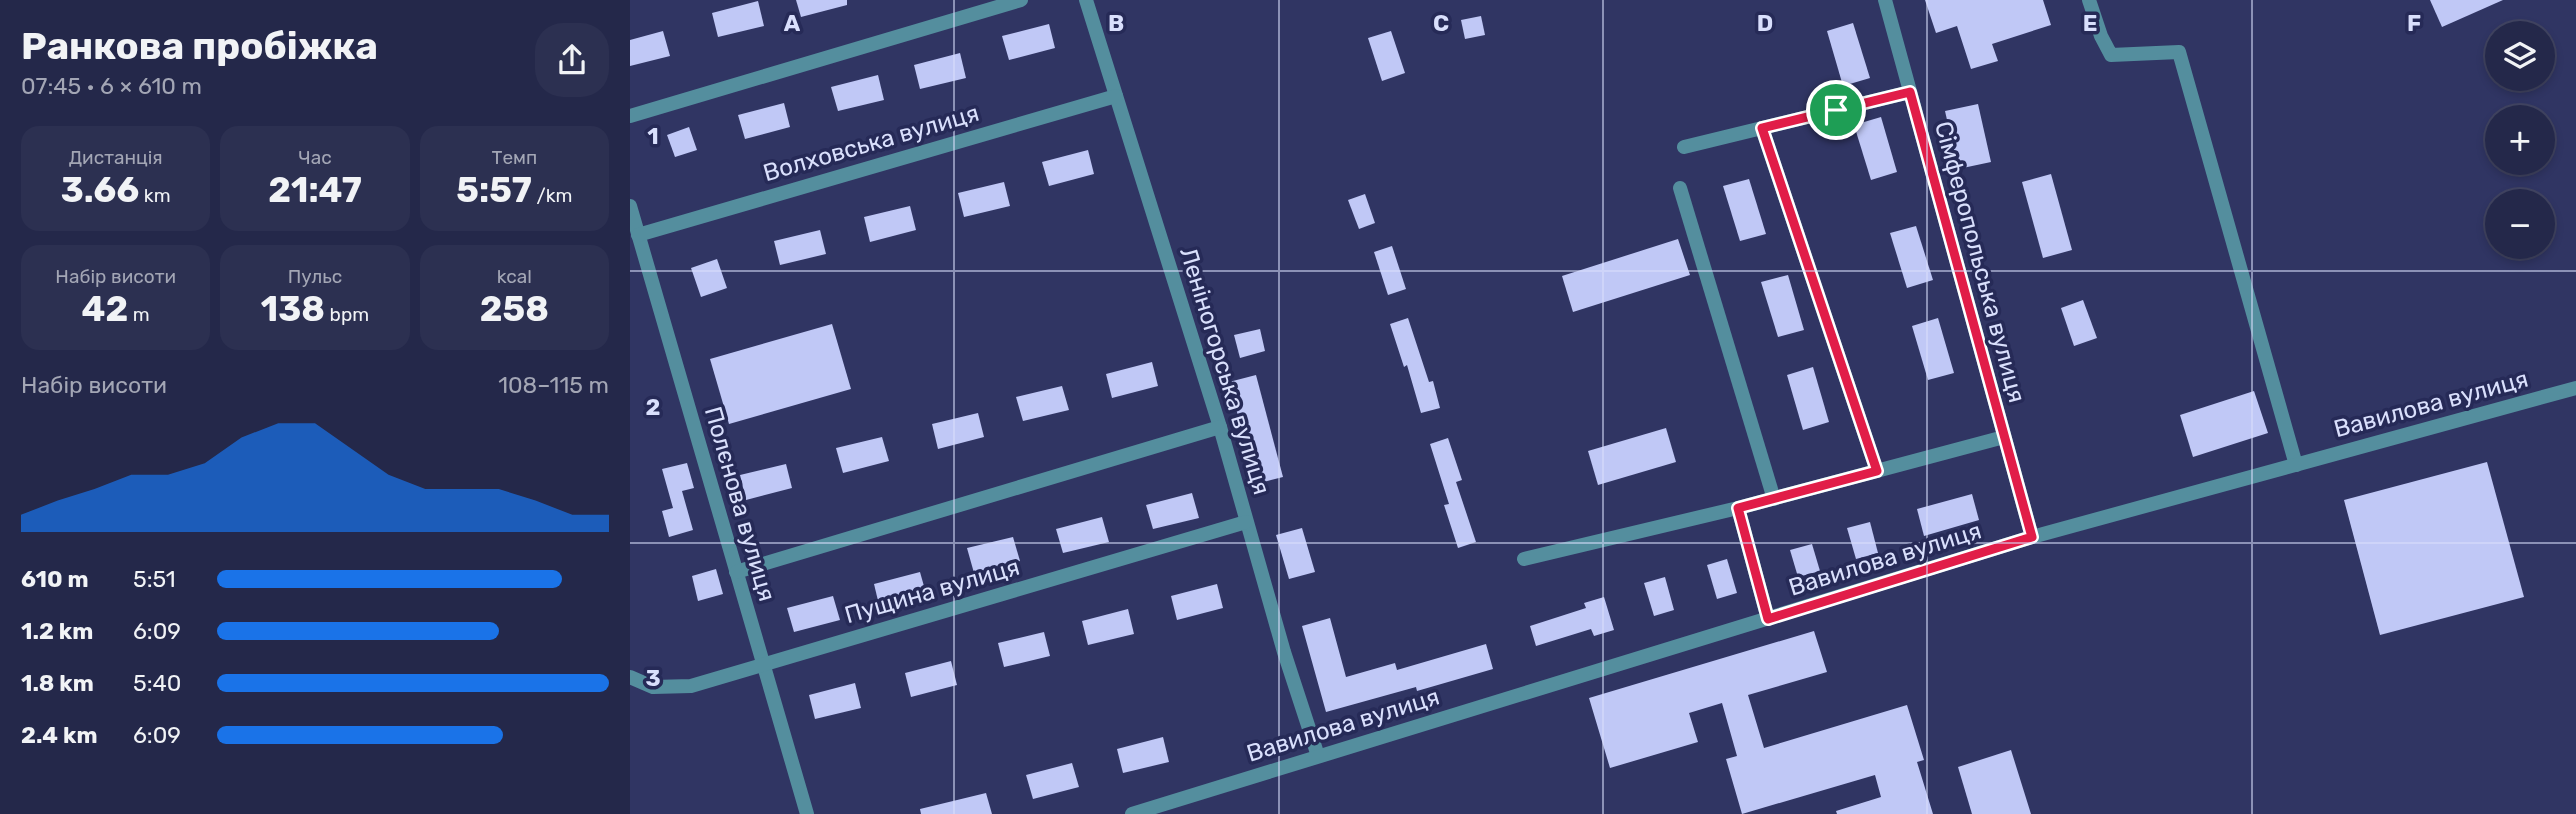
<!DOCTYPE html>
<html lang="uk">
<head>
<meta charset="utf-8">
<style>
	:root { --surface:#24284a; --page:#2c3051; --text:#f1f3f6; --muted:#a3a6b5; --line:#414462; --accent:#1a73e8 }
	body { margin:0; font-family:Rubik,sans-serif; background:var(--page); color:var(--text); height:100vh; display:flex; flex-direction:column; font-size:26px; white-space:nowrap }
	* { box-sizing:border-box; margin:0 }
	p { font-size:23px; color:var(--muted) }
	.icon { flex:none; width:38px; height:38px; fill:none; stroke:currentColor; stroke-width:2; stroke-linecap:round; stroke-linejoin:round }
	.map { position:relative; flex:1; overflow:hidden }
	.details { display:flex; flex-direction:column; background:var(--surface); width:630px }
	.details>* { flex:none }
	.fabs { position:absolute; left:1855px; top:21px; display:grid; gap:14px }
	.fabs a { display:grid; place-items:center; width:70px; height:70px; border-radius:50%; background:var(--surface); box-shadow:0 4px 10px #0003,0 0 0 2px var(--line); font-size:35px }
	.pin { position:absolute; display:grid; place-items:center; width:60px; height:60px; color:#fff; margin:-30px; border:4px solid #fff; border-radius:50%; box-shadow:0 2px 7px #0007 }
	.round { display:grid; place-items:center; flex:none; width:74px; height:74px; border-radius:28px; background:var(--page) }
	.head { display:flex; align-items:center; justify-content:space-between; height:119px; padding:0 21px }
	h1 { font-size:38px; font-weight:700; line-height:52px }
	.metrics { display:grid; grid-template-columns:repeat(3,1fr); gap:10px; height:119px; padding:7px 21px }
	.metrics div { display:grid; align-content:center; border-radius:18px; background:var(--page); text-align:center }
	.metrics b { font-size:35px; font-weight:700 }
	.metrics small { font-size:19px; font-weight:400 }
	.metrics p { font-size:19px }
	.chart { height:196px; padding:14px 21px }
	.chart p { display:flex; justify-content:space-between }
	.chart svg { width:100%; height:126px; margin-top:7px; fill:var(--accent); opacity:.7 }
	ul { padding:0 21px; list-style:none; font-size:23px }
	li { display:grid; grid-template-columns:112px 84px 1fr; align-items:center; height:52px }
	li i { height:18px; border-radius:9px; background:var(--accent) }
	main { display:flex; flex:1; min-height:0 }
	.map>svg:first-child { display:block }
	.building { fill:#c0c8f6 }
	.lines { fill:none; stroke-linecap:round; stroke-linejoin:round }
	.minor { stroke:#548e9e; stroke-width:14 }
	.tertiary { stroke:#548e9e; stroke-width:14 }
	.route-casing { stroke:#fff; stroke-width:14 }
	.route { stroke:#e11d48; stroke-width:9 }
	.grid { fill:none; stroke:#d9dffc; stroke-width:2; stroke-opacity:0.55 }
	.labels { text-anchor:middle; stroke-width:7; stroke-linejoin:round; paint-order:stroke }
	.street-label { font-size:24px; fill:#d9dffc; stroke:#262a57 }
	.grid-label { font-size:23px; text-anchor:middle; font-weight:bold; fill:#d9dffc; stroke:#262a57; stroke-width:7; stroke-linejoin:round; paint-order:stroke }
</style>
</head>
<body>
<main>
<section class="details">
<div class="head"><div><h1>Ранкова пробіжка</h1><p>07:45 · 6 × 610 m</p></div><a class="round"><svg class="icon" aria-label="share" viewBox="0 0 24 24"><path d="M12 15V3M7 8l5-5 5 5M5 13v7h14v-7"/></svg></a></div>
<div class="metrics">
<div><p>Дистанція</p><b>3.66<small> km</small></b></div>
<div><p>Час</p><b>21:47</b></div>
<div><p>Темп</p><b>5:57<small> /km</small></b></div>
</div>
<div class="metrics">
<div><p>Набір висоти</p><b>42<small> m</small></b></div>
<div><p>Пульс</p><b>138<small> bpm</small></b></div>
<div><p>kcal</p><b>258</b></div>
</div>
<div class="chart"><p><span>Набір висоти</span>108–115 m</p>
<svg viewBox="0 0 160 44" preserveAspectRatio="none"><path d="M0 44V38L10 33L20 29L30 24L40 24L50 20L60 11L70 6L80 6L90 15L100 24L110 29L120 29L130 29L140 33L150 38L160 38V44z"/></svg>
</div>
<ul>
<li><b>610 m</b>5:51<i style="width:88%"></i></li>
<li><b>1.2 km</b>6:09<i style="width:72%"></i></li>
<li><b>1.8 km</b>5:40<i style="width:100%"></i></li>
<li><b>2.4 km</b>6:09<i style="width:73%"></i></li>
</ul>
</section>
<div class="map">
<svg width="1946" height="814" viewBox="0 0 1946 814">
	<rect width="100%" height="100%" fill="#303563"/>
	<g class="building">
		<path d="M166,0H217V5L171,17Z"/>
		<path d="M1295,0H1413L1421,25L1362,44L1368,61L1341,69L1327,26L1306,33Z"/>
		<path d="M1800,0H1873L1812,27Z"/>
		<path d="M128,1L134,26L88,37L82,13Z"/>
		<path d="M851,16L855,35L835,39L831,20Z"/>
		<path d="M1223,23L1240,78L1213,86L1197,31Z"/>
		<path d="M419,24L425,48L379,60L372,36Z"/>
		<path d="M33,31L40,56L0,66V40Z"/>
		<path d="M761,31L775,73L752,81L738,38Z"/>
		<path d="M330,53L336,78L290,89L284,65Z"/>
		<path d="M248,75L254,100L208,111L201,87Z"/>
		<path d="M154,103L160,127L115,139L108,115Z"/>
		<path d="M1348,104L1361,162L1328,169L1315,111Z"/>
		<path d="M1251,117L1267,172L1241,180L1224,125Z"/>
		<path d="M59,127L67,150L45,157L37,135Z"/>
		<path d="M458,150L464,174L419,186L412,162Z"/>
		<path d="M1421,174L1442,250L1413,258L1392,182Z"/>
		<path d="M1119,179L1136,234L1110,241L1093,186Z"/>
		<path d="M374,182L380,206L334,217L328,193Z"/>
		<path d="M735,194L745,223L729,229L718,200Z"/>
		<path d="M280,206L286,230L240,242L234,217Z"/>
		<path d="M1286,226L1303,280L1277,288L1260,233Z"/>
		<path d="M190,230L196,254L150,265L144,241Z"/>
		<path d="M1048,239L1060,275L943,312L932,276Z"/>
		<path d="M762,246L776,289L758,295L744,252Z"/>
		<path d="M87,259L97,288L71,297L61,268Z"/>
		<path d="M1158,275L1174,330L1148,337L1131,282Z"/>
		<path d="M1453,300L1467,338L1444,346L1431,308Z"/>
		<path d="M778,318L799,382L803,381L810,408L791,413L777,365L774,367L760,324Z"/>
		<path d="M1308,318L1324,373L1298,380L1282,326Z"/>
		<path d="M202,324L221,389L99,424L80,359Z"/>
		<path d="M630,329L635,351L610,358L604,335Z"/>
		<path d="M522,362L528,386L482,398L476,374Z"/>
		<path d="M1183,367L1199,422L1173,430L1157,375Z"/>
		<path d="M626,375L653,477L626,484L599,382Z"/>
		<path d="M432,386L439,410L393,421L386,397Z"/>
		<path d="M1624,391L1638,433L1563,457L1550,415Z"/>
		<path d="M348,413L354,437L308,449L302,424Z"/>
		<path d="M1036,428L1046,462L968,485L958,451Z"/>
		<path d="M252,437L259,461L213,473L206,448Z"/>
		<path d="M818,438L832,480L826,482L846,542L828,548L814,505L819,504L800,444Z"/>
		<path d="M1857,462L1894,597L1750,635L1714,500Z"/>
		<path d="M57,463L64,488L52,491L63,530L39,537L32,511L43,508L32,469Z"/>
		<path d="M156,464L162,488L116,500L110,475Z"/>
		<path d="M562,493L569,518L523,529L516,505Z"/>
		<path d="M1342,494L1349,520L1294,536L1287,509Z"/>
		<path d="M472,517L479,542L433,553L426,529Z"/>
		<path d="M1240,522L1248,553L1226,559L1217,528Z"/>
		<path d="M672,528L685,572L659,579L646,535Z"/>
		<path d="M383,537L390,561L344,573L337,548Z"/>
		<path d="M1182,544L1190,571L1168,577L1160,550Z"/>
		<path d="M1097,559L1107,593L1087,599L1077,565Z"/>
		<path d="M86,569L93,594L68,601L62,576Z"/>
		<path d="M290,572L297,597L250,609L244,584Z"/>
		<path d="M1035,577L1044,610L1024,616L1014,583Z"/>
		<path d="M587,584L593,608L547,620L541,596Z"/>
		<path d="M203,596L210,620L164,632L157,608Z"/>
		<path d="M974,597L984,630L964,636L961,629L906,646L900,626L956,608L954,603Z"/>
		<path d="M498,609L504,634L458,645L452,621Z"/>
		<path d="M700,618L716,677L765,663L767,670L856,644L863,669L787,691L786,687L696,712L672,626Z"/>
		<path d="M1184,631L1197,672L1118,695L1134,748L1277,705L1294,760L1287,762L1303,814H1207L1206,811L1251,797L1245,775L1112,814L1096,759L1107,756L1092,703L1059,713L1068,742L980,768L959,698Z"/>
		<path d="M414,632L420,656L374,667L368,643Z"/>
		<path d="M321,661L327,685L281,697L275,673Z"/>
		<path d="M225,683L231,708L185,719L179,695Z"/>
		<path d="M533,737L539,762L493,773L487,749Z"/>
		<path d="M1381,750L1401,814H1342L1328,767Z"/>
		<path d="M442,763L449,787L403,799L396,775Z"/>
		<path d="M356,793L362,814H291L290,809Z"/>
	</g>
	<g class="lines">
		<g class="minor">
			<path d="M456,0L590,427L654,652L688,756"/>
			<path d="M1459,0L1471,36L1481,55L1549,52L1666,465"/>
			<path d="M0,116L391,0"/>
			<path d="M1132,128L1247,471"/>
			<path d="M1054,147L1280,92"/>
			<path d="M1050,188L1144,499"/>
			<path d="M0,206L177,814"/>
			<path d="M8,235L486,96"/>
			<path d="M1402,537L1946,388"/>
			<path d="M894,559L1108,508"/>
			<path d="M106,572L590,427"/>
			<path d="M1138,619L1108,508L1374,437"/>
			<path d="M0,677L23,687L61,686L616,522"/>
		</g>
		<path class="tertiary" d="M502,814L1402,537L1255,0"/>
	</g>
	<g class="lines">
		<defs>
			<path id="route" d="M1280,92L1402,537L1138,619L1108,508L1247,471L1132,128Z"/>
		</defs>
		<use href="#route" class="route-casing"/>
		<use href="#route" class="route"/>
	</g>
	<path class="grid" d="M324,0V814M649,0V814M973,0V814M1297,0V814M1622,0V814M0,271H1946M0,543H1946"/>
	<g class="labels">
		<g class="street-label">
			<text transform="translate(241 143) rotate(-16)" y="8">Волховська вулиця</text>
			<text transform="translate(1350 262) rotate(75)" y="8">Сімферопольська вулиця</text>
			<text transform="translate(595 371) rotate(73)" y="8">Леніногорська вулиця</text>
			<text transform="translate(1801 404) rotate(-15)" y="8">Вавилова вулиця</text>
			<text transform="translate(110 504) rotate(74)" y="8">Полєнова вулиця</text>
			<text transform="translate(1255 559) rotate(-17)" y="8">Вавилова вулиця</text>
			<text transform="translate(302 591) rotate(-16)" y="8">Пущина вулиця</text>
			<text transform="translate(713 725) rotate(-17)" y="8">Вавилова вулиця</text>
		</g>
	</g>
	<g class="grid-label">
		<text x="162" y="31">A</text>
		<text x="486" y="31">B</text>
		<text x="811" y="31">C</text>
		<text x="1135" y="31">D</text>
		<text x="1460" y="31">E</text>
		<text x="1784" y="31">F</text>
		<text x="23" y="144">1</text>
		<text x="23" y="415">2</text>
		<text x="23" y="686">3</text>
	</g>
</svg>
<div class="fabs">
<a><svg class="icon" aria-label="layers" viewBox="0 0 24 24"><path d="M12 4l9 5-9 5-9-5zM3 14l9 5 9-5"/></svg></a>
<a>+</a>
<a>−</a>
</div>
<div class="pin" style="left:1206px;top:110px;background:#1e9e55"><svg class="icon" aria-label="arrive" viewBox="0 0 24 24"><path d="M6 21V4h12l-3 4 3 4H6"/></svg></div>
</div>
</main>
</body>
</html>
